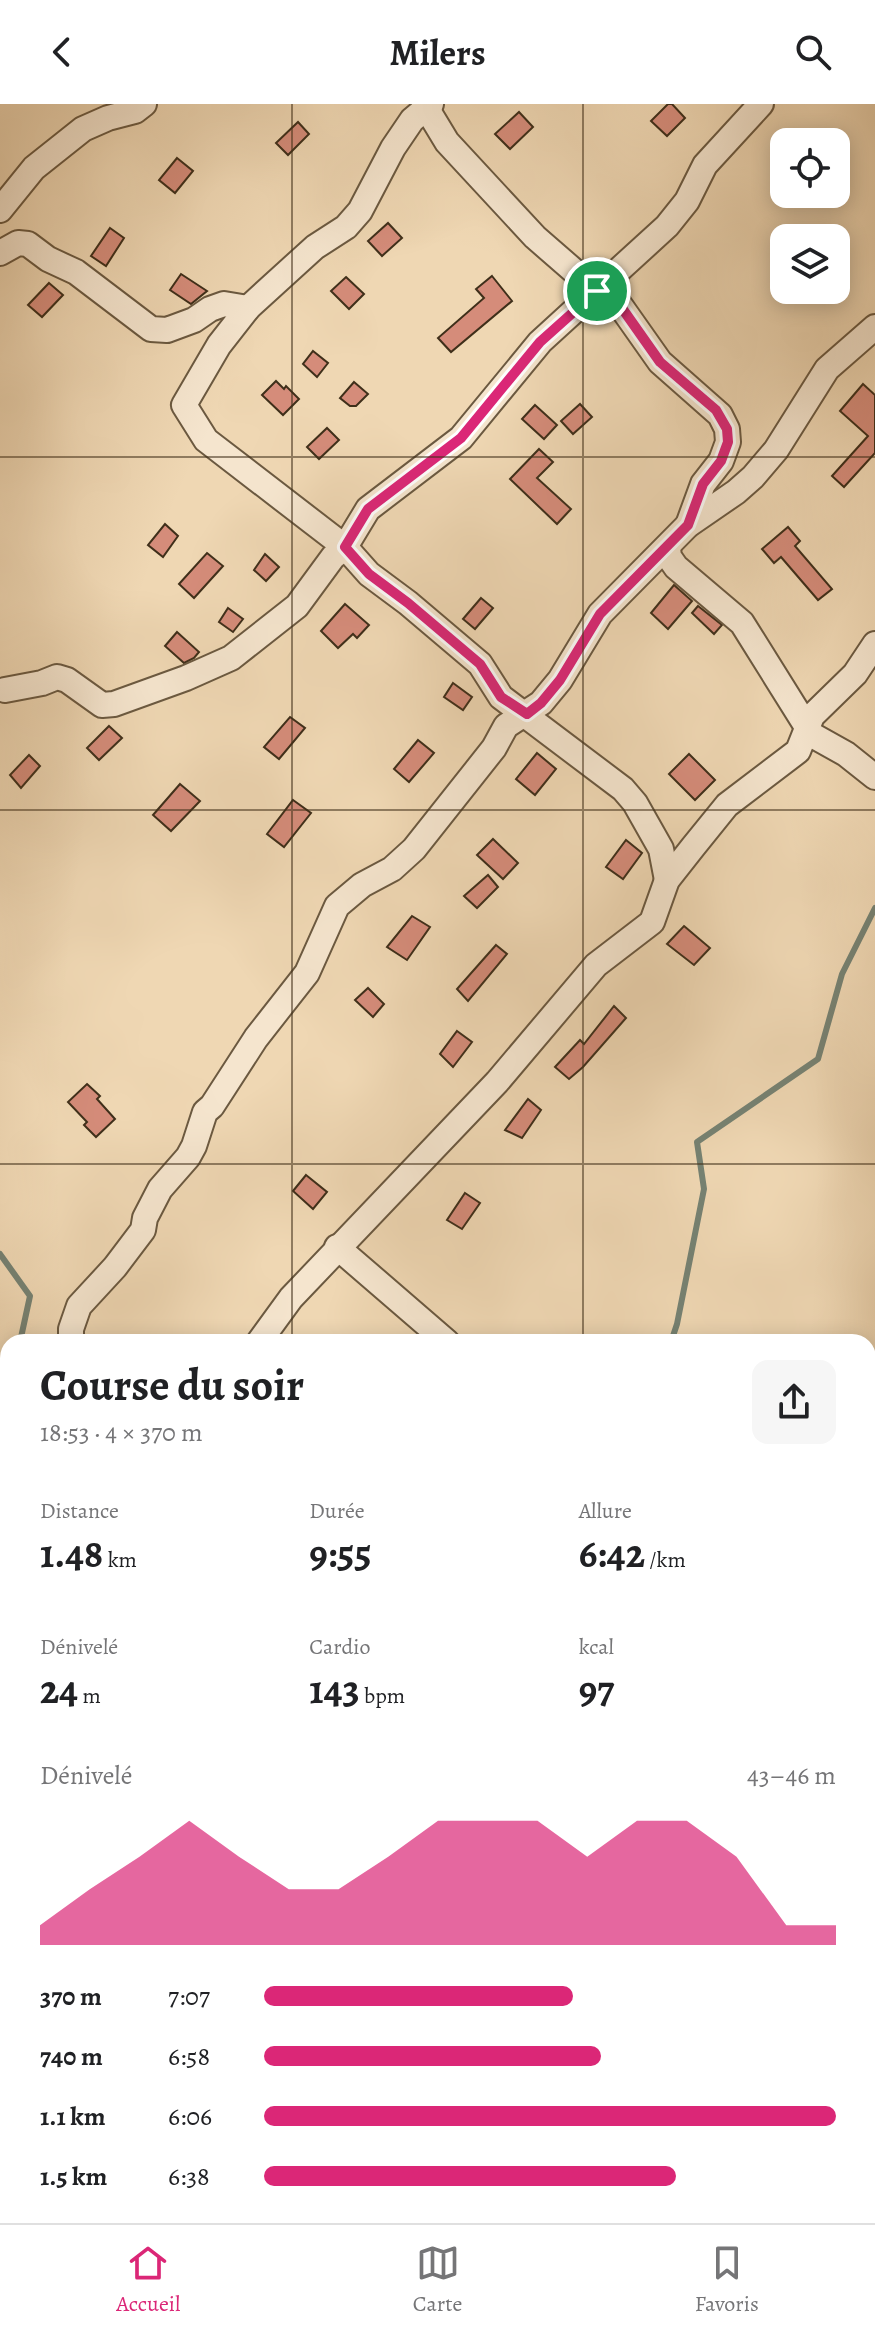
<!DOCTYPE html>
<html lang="fr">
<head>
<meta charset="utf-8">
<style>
	:root { --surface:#fff; --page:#f6f6f6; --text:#202124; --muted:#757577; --line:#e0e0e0; --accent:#db2777 }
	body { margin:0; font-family:Alegreya,serif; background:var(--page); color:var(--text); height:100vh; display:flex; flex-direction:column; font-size:30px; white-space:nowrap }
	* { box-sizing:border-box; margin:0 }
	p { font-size:26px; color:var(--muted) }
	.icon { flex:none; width:44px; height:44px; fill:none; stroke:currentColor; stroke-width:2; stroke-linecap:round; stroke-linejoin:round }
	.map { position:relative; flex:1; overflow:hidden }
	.drawer { position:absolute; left:0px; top:1230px; width:876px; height:890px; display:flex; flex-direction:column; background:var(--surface); border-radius:24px 24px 0 0; box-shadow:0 4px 20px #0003 }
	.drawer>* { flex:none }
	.buttons { position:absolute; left:770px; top:24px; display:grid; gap:16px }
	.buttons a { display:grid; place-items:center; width:80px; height:80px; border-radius:16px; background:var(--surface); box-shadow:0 4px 20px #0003; font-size:40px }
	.pin { position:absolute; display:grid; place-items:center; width:68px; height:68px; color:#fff; margin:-34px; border:4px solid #fff; border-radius:50%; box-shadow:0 2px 8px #0007 }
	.round { display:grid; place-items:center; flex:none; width:84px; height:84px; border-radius:16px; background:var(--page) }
	.overview { display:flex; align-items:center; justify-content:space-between; height:136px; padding:0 40px }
	h1 { font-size:44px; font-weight:600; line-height:60px }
	.metrics { display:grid; grid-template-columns:repeat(3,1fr); gap:12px; height:136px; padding:8px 40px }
	.metrics div { display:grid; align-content:center }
	.metrics b { font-size:40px; font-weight:600 }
	.metrics small { font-size:22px; font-weight:400 }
	.metrics p { font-size:22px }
	.chart { height:224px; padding:16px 40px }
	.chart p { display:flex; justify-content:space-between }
	.chart svg { width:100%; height:144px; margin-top:8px; fill:var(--accent); opacity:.7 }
	ul { padding:0 40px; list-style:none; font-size:26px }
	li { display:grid; grid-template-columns:128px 96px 1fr; align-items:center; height:60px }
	li i { height:20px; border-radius:10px; background:var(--accent) }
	header { display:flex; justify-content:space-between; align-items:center; height:104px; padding:0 40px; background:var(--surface); font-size:36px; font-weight:600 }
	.tabs { display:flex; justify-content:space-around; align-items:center; height:112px; border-top:2px solid var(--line); background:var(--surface); font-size:22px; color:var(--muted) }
	.tabs a { display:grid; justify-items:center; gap:4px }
	.tabs .active { color:var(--accent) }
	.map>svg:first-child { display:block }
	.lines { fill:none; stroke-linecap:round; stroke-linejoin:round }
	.stream { stroke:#768273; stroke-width:6 }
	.building { fill:#d58c7a; stroke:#3f2f1a; stroke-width:2 }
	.minor-casing { stroke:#6b5940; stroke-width:28 }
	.minor { stroke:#f5e5ce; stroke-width:24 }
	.route-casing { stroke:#fff; stroke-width:16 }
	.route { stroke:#db2777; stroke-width:10 }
	.grid { fill:none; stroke:#3f2f1a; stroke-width:2; stroke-opacity:0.55 }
</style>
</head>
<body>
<header><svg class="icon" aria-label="back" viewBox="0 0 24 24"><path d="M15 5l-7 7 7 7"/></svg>Milers<svg class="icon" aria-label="search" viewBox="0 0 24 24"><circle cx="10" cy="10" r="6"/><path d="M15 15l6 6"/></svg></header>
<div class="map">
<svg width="875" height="2119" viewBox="0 0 875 2119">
	<rect width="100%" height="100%" fill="#efd7b3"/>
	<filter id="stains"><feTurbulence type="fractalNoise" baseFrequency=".0025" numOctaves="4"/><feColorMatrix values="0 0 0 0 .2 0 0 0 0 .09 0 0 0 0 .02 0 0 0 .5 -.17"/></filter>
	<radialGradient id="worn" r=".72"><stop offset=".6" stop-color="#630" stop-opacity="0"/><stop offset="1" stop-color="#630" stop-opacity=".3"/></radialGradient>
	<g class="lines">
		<g class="stream">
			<path d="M0,1150L30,1192L20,1238"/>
			<path d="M671,1238L677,1220L704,1085L697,1038L818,955L842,870L875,804"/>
			<path d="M0,1319L8,1293"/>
			<path d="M0,1628L8,1622"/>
		</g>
	</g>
	<g class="building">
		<path d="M668,0H672L685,14L667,32L651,17Z"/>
		<path d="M519,8L533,23L510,45L495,30Z"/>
		<path d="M298,18L309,30L288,51L276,39Z"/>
		<path d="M177,54L193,67L175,89L159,76Z"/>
		<path d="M388,119L402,134L382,152L368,137Z"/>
		<path d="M110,124L124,134L106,162L91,152Z"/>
		<path d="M181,170L207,187L191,200L170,186Z"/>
		<path d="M492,172L512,197L451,248L438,234L484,194L476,185Z"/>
		<path d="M346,173L364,190L349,205L331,187Z"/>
		<path d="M49,179L63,191L42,213L28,201Z"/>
		<path d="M313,247L328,259L317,273L303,260Z"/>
		<path d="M276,277L284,285L286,282L299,295L283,311L262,291Z"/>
		<path d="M354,278L368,290L356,302H350L340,294Z"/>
		<path d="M863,280L875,291V349L844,383L832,372L868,332L840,307Z"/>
		<path d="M580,300L592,313L573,330L561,317Z"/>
		<path d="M535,301L557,321L544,335L522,315Z"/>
		<path d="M327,324L339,336L319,355L307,343Z"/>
		<path d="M539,345L553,358L537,374L571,405L557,420L510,375Z"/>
		<path d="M165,420L178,432L163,453L148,441Z"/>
		<path d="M788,423L800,437L795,442L832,485L818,496L781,453L774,459L762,445Z"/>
		<path d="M207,449L223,462L194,494L179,480Z"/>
		<path d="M265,450L279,463L266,477L254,466Z"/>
		<path d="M674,481L692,497L668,525L651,509Z"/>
		<path d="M481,494L493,504L475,525L463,515Z"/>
		<path d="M345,500L369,521L357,534L353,530L338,544L321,527Z"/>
		<path d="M698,502L722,521L714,530L692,509Z"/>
		<path d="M228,504L243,515L233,528L219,518Z"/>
		<path d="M177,528L199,548L194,554L184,559L165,542Z"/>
		<path d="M453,579L472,593L463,606L444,593Z"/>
		<path d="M290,613L305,624L279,655L264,643Z"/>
		<path d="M109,622L122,634L99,656L87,644Z"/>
		<path d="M418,636L434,649L409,678L394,665Z"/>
		<path d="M537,649L556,665L535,691L516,675Z"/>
		<path d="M689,650L715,676L695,696L669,670Z"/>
		<path d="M29,651L40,662L21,684L10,671Z"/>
		<path d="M180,680L200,697L171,727L153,711Z"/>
		<path d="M293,696L311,709L284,743L267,730Z"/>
		<path d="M493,735L518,759L503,775L477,751Z"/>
		<path d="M626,736L642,749L623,775L606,763Z"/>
		<path d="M488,771L498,783L477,804L464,792Z"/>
		<path d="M412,812L430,823L407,856L387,843Z"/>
		<path d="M684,822L710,844L694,861L667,840Z"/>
		<path d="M496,841L507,850L468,897L457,885Z"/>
		<path d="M368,884L384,900L373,913L355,896Z"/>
		<path d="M614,902L626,914L583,963L569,975L555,963L580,936L584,940Z"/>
		<path d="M457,927L472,938L453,963L440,950Z"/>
		<path d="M87,980L100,992L97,995L115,1015L96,1033L84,1021L87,1018L68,998Z"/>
		<path d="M528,995L541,1006L522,1034L505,1026Z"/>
		<path d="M306,1071L327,1088L313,1105L293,1087Z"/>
		<path d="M465,1089L480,1099L462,1125L447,1116Z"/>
	</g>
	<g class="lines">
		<defs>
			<g id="minor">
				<path d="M424,0L447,38L535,133L597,187L617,197L660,258L720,311L727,325L728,338L721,357L703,380L688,421"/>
				<path d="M431,0L412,16L393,44L360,107L346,123L315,143L248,204L219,241L184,301L206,336L345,443L369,470L408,499L480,560L501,593L623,685L635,699L661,745L667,776"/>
				<path d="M0,106L34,64L83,25L108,14L135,7L144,0"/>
				<path d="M0,149L18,139L28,140L48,155L76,168L151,225L167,226L194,216L210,205L224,200L248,204"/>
				<path d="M668,444L669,453L676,463L742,519L812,631L846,650L875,673"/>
				<path d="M5,586L42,579L57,573L67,576L102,601L114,600L186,574L231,554L297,502L333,453L345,443L368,405L461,334L540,238L667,122L687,97L705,61L761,0"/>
				<path d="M337,1143L447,1238"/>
				<path d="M71,1238V1225L79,1202L115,1163L143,1126L145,1114L160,1085L188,1053L194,1042L205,1008L212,1002L256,934L307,869L337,802L362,781L392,765L414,745L494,644L506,622L541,599L560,576L600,510L688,421L736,388L753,373L776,346L827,265L875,223"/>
				<path d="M259,1238L291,1194L497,978L596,861L652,818L667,776L693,743L727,701L798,647L812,612L855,570L875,540"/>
				<path d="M0,1424L8,1416"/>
				<path d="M868,1562L875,1569"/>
				<path d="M868,1976L875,1970"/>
				<path d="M669,2119L672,2112"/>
			</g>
		</defs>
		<use href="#minor" class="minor-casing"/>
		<use href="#minor" class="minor"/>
	</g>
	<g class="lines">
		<defs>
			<path id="route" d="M597,187L617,197L660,258L716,306L727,325L728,338L721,357L703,380L688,421L600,510L560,576L541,599L527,610L501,593L480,560L408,499L369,470L345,443L368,405L461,334L540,238Z"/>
		</defs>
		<use href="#route" class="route-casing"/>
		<use href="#route" class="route"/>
	</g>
	<path class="grid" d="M292,0V1238M583,0V1238M0,353H875M0,706H875M0,1060H875M0,1413H8M868,1413H875M0,1766H8M868,1766H875M292,2112V2119M583,2112V2119"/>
	<rect width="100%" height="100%" filter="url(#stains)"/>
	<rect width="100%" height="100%" fill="url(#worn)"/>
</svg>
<div class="buttons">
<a><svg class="icon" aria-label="locate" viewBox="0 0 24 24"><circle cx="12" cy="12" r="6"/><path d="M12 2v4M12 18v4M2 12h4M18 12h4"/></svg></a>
<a><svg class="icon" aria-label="layers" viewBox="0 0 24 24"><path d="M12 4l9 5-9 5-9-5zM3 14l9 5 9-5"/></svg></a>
</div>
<div class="pin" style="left:597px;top:187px;background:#1e9e55"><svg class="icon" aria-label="arrive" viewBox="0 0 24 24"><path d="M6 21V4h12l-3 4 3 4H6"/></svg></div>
<section class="drawer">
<div class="overview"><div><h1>Course du soir</h1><p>18:53 · 4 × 370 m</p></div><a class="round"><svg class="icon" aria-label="share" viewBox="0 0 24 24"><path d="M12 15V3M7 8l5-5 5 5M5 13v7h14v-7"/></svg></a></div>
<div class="metrics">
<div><p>Distance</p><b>1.48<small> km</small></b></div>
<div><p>Durée</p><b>9:55</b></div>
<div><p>Allure</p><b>6:42<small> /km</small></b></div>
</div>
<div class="metrics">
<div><p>Dénivelé</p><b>24<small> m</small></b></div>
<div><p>Cardio</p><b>143<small> bpm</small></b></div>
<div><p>kcal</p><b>97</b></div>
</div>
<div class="chart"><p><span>Dénivelé</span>43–46 m</p>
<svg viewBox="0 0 160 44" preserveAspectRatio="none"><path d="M0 44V38L10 27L20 17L30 6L40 17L50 27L60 27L70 17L80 6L90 6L100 6L110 17L120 6L130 6L140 17L150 38L160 38V44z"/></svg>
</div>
<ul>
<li><b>370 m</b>7:07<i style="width:54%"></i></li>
<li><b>740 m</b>6:58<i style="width:59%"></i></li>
<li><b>1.1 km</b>6:06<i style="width:100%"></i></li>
<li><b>1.5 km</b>6:38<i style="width:72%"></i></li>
</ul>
</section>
</div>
<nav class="tabs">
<a class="active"><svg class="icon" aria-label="home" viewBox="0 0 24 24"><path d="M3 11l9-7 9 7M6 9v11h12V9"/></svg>Accueil</a>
<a><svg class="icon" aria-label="map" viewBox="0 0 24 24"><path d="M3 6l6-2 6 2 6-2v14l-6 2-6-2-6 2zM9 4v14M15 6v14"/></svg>Carte</a>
<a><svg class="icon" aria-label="saved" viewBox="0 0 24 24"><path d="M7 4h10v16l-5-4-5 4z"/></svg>Favoris</a>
</nav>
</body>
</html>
